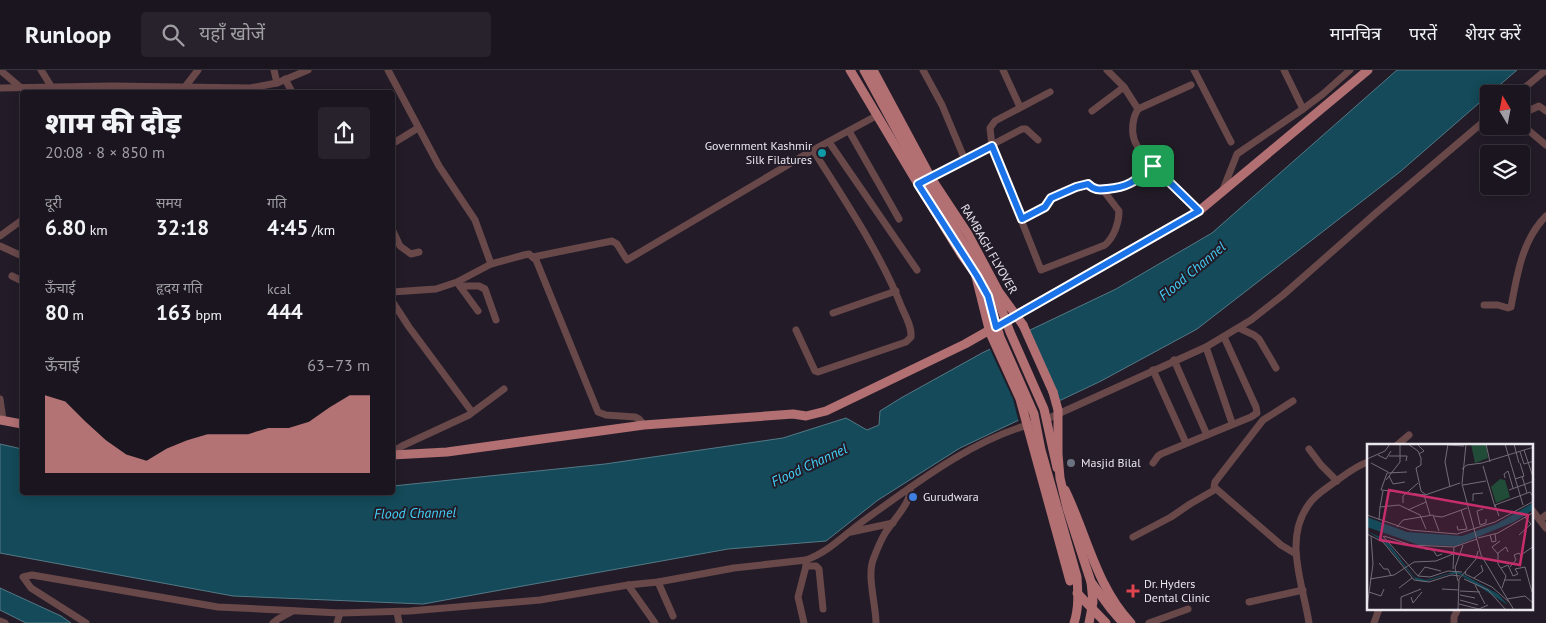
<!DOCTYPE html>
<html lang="hi">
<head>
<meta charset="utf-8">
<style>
	:root { --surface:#1a151e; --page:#27222b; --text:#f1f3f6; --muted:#9f9fa4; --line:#38343c; --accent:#f59b9a }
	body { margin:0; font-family:"PT Sans","Noto Sans Devanagari",sans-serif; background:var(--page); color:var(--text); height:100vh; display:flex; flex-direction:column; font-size:19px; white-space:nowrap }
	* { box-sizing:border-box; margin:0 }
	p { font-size:16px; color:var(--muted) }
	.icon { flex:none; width:28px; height:28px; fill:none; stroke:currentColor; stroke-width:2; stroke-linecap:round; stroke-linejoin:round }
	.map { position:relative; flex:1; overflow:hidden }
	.details { position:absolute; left:20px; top:20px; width:375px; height:405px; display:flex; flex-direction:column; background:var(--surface); border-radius:5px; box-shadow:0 2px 12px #0003,0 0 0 1px var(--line) }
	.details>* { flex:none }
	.needle { width:32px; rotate:350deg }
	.buttons { position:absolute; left:1480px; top:15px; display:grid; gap:10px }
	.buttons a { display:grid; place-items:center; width:50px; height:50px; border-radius:5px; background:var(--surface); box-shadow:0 2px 12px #0003,0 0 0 1px var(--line); font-size:25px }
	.pin { position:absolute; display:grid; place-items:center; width:42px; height:42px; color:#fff; margin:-21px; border-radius:10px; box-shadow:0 2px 8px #0006 }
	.round { display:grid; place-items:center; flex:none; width:52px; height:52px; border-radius:5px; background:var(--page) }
	.headline { display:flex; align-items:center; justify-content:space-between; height:85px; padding:0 25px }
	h1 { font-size:28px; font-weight:800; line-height:38px }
	.stats { display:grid; grid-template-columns:repeat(3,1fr); gap:8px; height:85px; padding:5px 25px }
	.stats div { display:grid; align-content:center }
	.stats b { font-size:21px; font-weight:800 }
	.stats small { font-size:14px; font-weight:400 }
	.stats p { font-size:14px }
	.chart { height:140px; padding:10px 25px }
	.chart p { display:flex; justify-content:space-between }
	.chart svg { width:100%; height:90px; margin-top:5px; fill:var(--accent); opacity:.7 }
	header { display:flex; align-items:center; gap:30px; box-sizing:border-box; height:70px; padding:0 25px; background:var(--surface); border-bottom:1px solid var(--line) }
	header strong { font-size:24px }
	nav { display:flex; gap:28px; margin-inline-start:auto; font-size:18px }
	.search { width:350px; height:45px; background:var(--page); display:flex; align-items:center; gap:12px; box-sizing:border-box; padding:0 18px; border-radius:5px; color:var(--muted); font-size:19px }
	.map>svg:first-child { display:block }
	.water { fill:#144a59; stroke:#547986 }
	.pier { fill:#231c28 }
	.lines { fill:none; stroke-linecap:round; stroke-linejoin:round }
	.minor { stroke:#69484a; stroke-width:7 }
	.major { stroke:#b27073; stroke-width:9 }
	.major-bridge { stroke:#b27073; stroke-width:9 }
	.route-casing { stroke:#fff; stroke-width:10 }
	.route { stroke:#1a73e8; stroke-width:6 }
	.culture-dot { fill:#0f9aa8; stroke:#231c28; stroke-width:2 }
	.worship-dot { fill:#6b7280; stroke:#231c28; stroke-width:2 }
	.shop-dot { fill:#3f7fe0; stroke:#231c28; stroke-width:2 }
	.health-dot { fill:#e0444e; stroke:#231c28; stroke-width:2 }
	.labels { text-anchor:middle; stroke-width:4; stroke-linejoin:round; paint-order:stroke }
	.poi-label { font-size:12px; fill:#eae6ee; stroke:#231c28; text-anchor:start }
	.street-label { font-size:12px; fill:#eae6ee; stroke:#231c28 }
	.water-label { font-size:14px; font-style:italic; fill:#41d1f8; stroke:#231c28 }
	.inset-road { fill:none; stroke:#736d77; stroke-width:1 }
	.view { fill:#c62d6a; fill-opacity:0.15; stroke:#c62d6a; stroke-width:2.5 }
	.inset-edge { fill:none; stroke:#eae6ee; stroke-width:2.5 }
</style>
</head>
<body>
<header>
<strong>Runloop</strong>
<div class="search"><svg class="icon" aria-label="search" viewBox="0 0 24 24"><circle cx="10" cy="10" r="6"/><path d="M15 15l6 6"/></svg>यहाँ खोजें</div>
<nav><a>मानचित्र</a><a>परतें</a><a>शेयर करें</a></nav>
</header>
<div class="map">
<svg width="1546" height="553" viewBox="0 0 1546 553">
	<rect width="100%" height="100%" fill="#231c28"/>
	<g class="water">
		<path d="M1397,0H1517L1401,101L1197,259L1101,311L960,378L878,430L826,471L728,479L423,534L233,526L0,483V374L22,379V422H392L393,416L605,394L783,368L846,348L867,360L879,355L880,341L901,328L982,283L1116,219L1212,163Z"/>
		<path d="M0,518L61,546L71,553H26L0,540Z"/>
	</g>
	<path class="pier" d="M1026,259L1059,334L1019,353L1013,329L989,277Z"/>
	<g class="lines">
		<g class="minor">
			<path d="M0,0L20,17"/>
			<path d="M41,0L51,16"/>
			<path d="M274,0L277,13"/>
			<path d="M388,0L439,96L475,150L491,194"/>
			<path d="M923,0L942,35L965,90"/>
			<path d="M1003,0L1020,37"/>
			<path d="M1107,0L1124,17L1138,39L1191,15"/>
			<path d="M1194,0L1231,72"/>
			<path d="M1284,0L1303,39"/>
			<path d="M285,9L292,22"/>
			<path d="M0,18L112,16L250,18L277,13L308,0"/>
			<path d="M178,22L185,17L198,0"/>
			<path d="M1050,22L995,51L990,58L992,76L1041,200L1105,175C1114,167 1119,153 1119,141L1103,120"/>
			<path d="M1517,24L1546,0"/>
			<path d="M1521,38L1526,42L1539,36L1546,41"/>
			<path d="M1138,39C1133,47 1131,59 1134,69C1139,87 1184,126 1199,141"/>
			<path d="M1092,41L1124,17"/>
			<path d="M1521,54L1546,75"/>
			<path d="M849,61L899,149"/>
			<path d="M829,72L917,200"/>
			<path d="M392,74L418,58"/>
			<path d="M927,109L1022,59H1026L1038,70"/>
			<path d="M1222,122L1237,84L1303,39L1323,24L1350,0"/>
			<path d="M1022,149L1045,137L1051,128L1075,117L1088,114C1095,121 1102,120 1111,119C1130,117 1139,107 1153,95"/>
			<path d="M392,159L400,176L411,184L419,182"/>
			<path d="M0,166L22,150"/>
			<path d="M0,176L22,186"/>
			<path d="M533,187L612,171L617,174L627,190L813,80L876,46"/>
			<path d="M12,206L22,211"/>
			<path d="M459,215L478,241"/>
			<path d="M460,216H479L485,219L496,250"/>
			<path d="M392,222L436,219L457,212L491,194L524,185L529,184L536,190L598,342L606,345L635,347L639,349L644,355"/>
			<path d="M392,231L409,257L472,342"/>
			<path d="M1484,235H1498L1508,238L1511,237C1517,205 1522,170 1546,146"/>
			<path d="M833,243L896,221"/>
			<path d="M1239,258L1254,265L1259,269L1276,298"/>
			<path d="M796,260L815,301L818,302L906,272L911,267C912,257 906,247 902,238C880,182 845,131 813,80"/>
			<path d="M1206,277L1232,353"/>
			<path d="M1174,290L1207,365L1251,347L1257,343L1256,337L1224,267"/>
			<path d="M1153,300L1186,373"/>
			<path d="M0,329L3,350"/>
			<path d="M1293,331L1263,350L1215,412L1214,417L1281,475L1296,484"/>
			<path d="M1047,349L1206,277L1251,250L1283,225L1376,143L1489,47"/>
			<path d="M1396,376L1409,365"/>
			<path d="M1309,379L1321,395L1337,411"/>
			<path d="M397,385V379L402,376L469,345L504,319"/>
			<path d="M1153,393L1158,386L1161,384L1207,365"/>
			<path d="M1532,440L1546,458"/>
			<path d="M1540,450L1546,445"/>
			<path d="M851,462L893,453"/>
			<path d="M1133,467L1171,447L1190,434L1216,419"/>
			<path d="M806,496H816L819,499L823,539"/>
			<path d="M658,512L673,546"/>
			<path d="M628,515L655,553"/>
			<path d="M1249,532L1303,520"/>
			<path d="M397,542L399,553"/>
			<path d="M0,551L5,553"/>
			<path d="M86,553L31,518L23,507L32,505L218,537L340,543L410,541L540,530L628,515L658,512L734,498L806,490C829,482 846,463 866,449C915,414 973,369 1032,354"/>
			<path d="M273,553L278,549L293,541"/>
			<path d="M337,553L340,543"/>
			<path d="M804,553L798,527L806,496V490"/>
			<path d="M876,553C876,535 867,507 873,490C876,482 880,472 884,465C891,452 912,433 910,418"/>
			<path d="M1149,553L1188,539"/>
			<path d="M1309,553C1303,514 1283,469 1309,434C1315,425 1324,420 1332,414C1344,406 1355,396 1368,392"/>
			<path d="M1374,553L1379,539"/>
			<path d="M1454,553V547L1458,539"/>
		</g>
		<g class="major">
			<path d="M850,0L918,114L961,184L977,206L988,226L1000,267L1034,344L1041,380L1077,507C1078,523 1079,538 1074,553"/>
			<path d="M972,184L1000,235L1010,262L1044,339L1057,398"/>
			<path d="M1023,255L1053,322"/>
			<path d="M0,350L22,354"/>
			<path d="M392,385L447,382L644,355L793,344L806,346L826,341L965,274L1199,141L1368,0"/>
			<path d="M1065,420C1087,465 1096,516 1131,553"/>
			<path d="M1091,512L1111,539L1123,553"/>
			<path d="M1077,523L1106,553"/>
		</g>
		<g class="major-bridge">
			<path d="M864,0L908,81L966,178L972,191L990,263L1020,329L1070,511"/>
			<path d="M873,0L931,108L968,164L999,222L1023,255"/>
			<path d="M1053,322L1058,340V384L1060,408L1067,438L1091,512L1093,532L1089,553"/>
		</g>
	</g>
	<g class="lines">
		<defs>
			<path id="route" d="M992,76L1022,149L1045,137L1051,128L1076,117L1088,114C1094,120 1099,120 1107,119C1130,117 1136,110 1153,96L1199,141L996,257L988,226L977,206L918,114Z"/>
		</defs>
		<use href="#route" class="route-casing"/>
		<use href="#route" class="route"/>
	</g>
	<circle class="culture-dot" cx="822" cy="83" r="5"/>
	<circle class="worship-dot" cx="1071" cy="393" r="5"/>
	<circle class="shop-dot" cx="913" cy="427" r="5"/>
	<path class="health-dot" d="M1130.5 513.5h5v5h5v5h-5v5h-5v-5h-5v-5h5z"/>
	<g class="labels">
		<g class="poi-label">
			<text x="812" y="80" text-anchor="end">Government Kashmir<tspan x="812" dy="14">Silk Filatures</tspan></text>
			<text x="1081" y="397">Masjid Bilal</text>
			<text x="923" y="431">Gurudwara</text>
			<text x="1144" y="518">Dr. Hyders<tspan x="1144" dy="14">Dental Clinic</tspan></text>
		</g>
		<g class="street-label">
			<text transform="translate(989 179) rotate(60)" y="4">RAMBAGH FLYOVER</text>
		</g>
		<g class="water-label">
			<text transform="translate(1192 201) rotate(-40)" y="5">Flood Channel</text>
			<text transform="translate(809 395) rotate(-25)" y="5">Flood Channel</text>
			<text transform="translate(415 443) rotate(-1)" y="5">Flood Channel</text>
		</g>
	</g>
	<g transform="translate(1367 374)">
		<rect width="166" height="166" fill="#231c28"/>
		<path d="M104,0H119L121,14L108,19ZM133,35L138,36L143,53L129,59L124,43Z" fill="#214c37"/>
		<path d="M166,59V66L147,78L89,102L52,101L0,83V73L40,88L95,92L129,80ZM0,87L19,96L47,133L59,136L90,127L131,150L141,161L92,130H82L57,138L49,136L16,97Z" fill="#144a59"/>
		<path class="inset-road" d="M41,0L51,7L54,14V21L49,24L54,47L59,51M50,0L57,7L52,10M81,0L78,18L83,43M99,0L95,40L114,111L147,166M119,0L123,18M138,0L156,61M147,0L152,19M81,1L97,2M157,6L167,36M153,8L157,20L167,17M11,11L19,15L24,7M22,12H40L39,17M0,15L18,7L23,0M4,19L21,28M115,19L167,3M116,22L128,63M95,25L100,21L115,19M40,28L20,29L14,46L58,51L93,39M22,32L26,40L38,38M155,32L160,49M138,34L137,30L141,27L146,44M148,35L157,32L153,19M19,36L33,18V0M96,41L119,37M142,46L167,37M57,51L63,71M106,57V50L116,49M36,59V52L51,39M13,63L16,47M116,65L110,67L113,81L119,79V75M41,66L59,58M0,71L43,86L90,90L128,78L167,57M67,72L75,73L100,64M132,72L128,61L163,48L167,54M12,76L13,63L32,61L53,71L59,85M90,82L91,86L100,85L94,66M30,83L36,76L66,71L72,87M0,90L16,98L47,136L62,138L84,131L93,132M123,91L125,98L129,97L128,90M152,91L164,80L158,73M16,92L51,132L63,133L81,127L95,128M17,92L44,101L87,103L110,95M111,94L131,89L167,68M58,105L66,106L70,112L75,110M131,110L125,103L133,97M154,111L167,102M12,119L17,125H21L24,132M143,123L149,116L147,111L152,109L155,113M134,124L141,121L146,132L151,130L148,125L158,123L165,148M86,125L87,103M99,127L98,130L125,143L142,158M51,132L58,123L74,127M107,134L116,127L114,121M3,135L27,131L47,118L69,117L86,110M97,135L121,146L139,166M137,136H154M91,137L88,124L96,101M108,141L118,160M32,144L45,134M135,144L139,132L131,120V109L139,103L141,108M75,145L92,146M93,147L113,148M2,148L14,152L17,145M93,151L108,154M44,153L46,159L55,148M140,155L158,152L167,160M93,156L111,161M92,160L112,165L121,161M0,163L6,120L4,92M34,166V153L54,145M91,166L92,135L109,115L111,107"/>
		<path class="view" d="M22,46L161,71L153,121L13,96Z"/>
		<rect width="166" height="166" class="inset-edge"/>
	</g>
</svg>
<div class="buttons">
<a><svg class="needle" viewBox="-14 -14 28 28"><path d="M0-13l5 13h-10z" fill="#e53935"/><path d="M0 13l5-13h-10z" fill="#9f9fa4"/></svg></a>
<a><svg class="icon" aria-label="layers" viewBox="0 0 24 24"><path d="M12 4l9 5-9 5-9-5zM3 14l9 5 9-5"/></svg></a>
</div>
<div class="pin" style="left:1153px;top:96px;background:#1e9e55"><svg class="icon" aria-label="arrive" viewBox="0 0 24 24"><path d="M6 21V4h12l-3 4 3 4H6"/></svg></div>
<section class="details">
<div class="headline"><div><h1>शाम की दौड़</h1><p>20:08 · 8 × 850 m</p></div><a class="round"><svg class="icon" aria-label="share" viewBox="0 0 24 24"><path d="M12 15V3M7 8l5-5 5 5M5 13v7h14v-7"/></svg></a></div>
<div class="stats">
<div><p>दूरी</p><b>6.80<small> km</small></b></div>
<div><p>समय</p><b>32:18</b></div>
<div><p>गति</p><b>4:45<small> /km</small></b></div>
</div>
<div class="stats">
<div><p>ऊँचाई</p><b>80<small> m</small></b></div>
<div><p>हृदय गति</p><b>163<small> bpm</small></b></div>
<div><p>kcal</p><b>444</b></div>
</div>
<div class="chart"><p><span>ऊँचाई</span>63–73 m</p>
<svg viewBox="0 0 160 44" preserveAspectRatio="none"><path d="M0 44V6L10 9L20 19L30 28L40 35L50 38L60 32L70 28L80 25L90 25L100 25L110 22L120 22L130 19L140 12L150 6L160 6V44z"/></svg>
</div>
</section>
</div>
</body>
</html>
